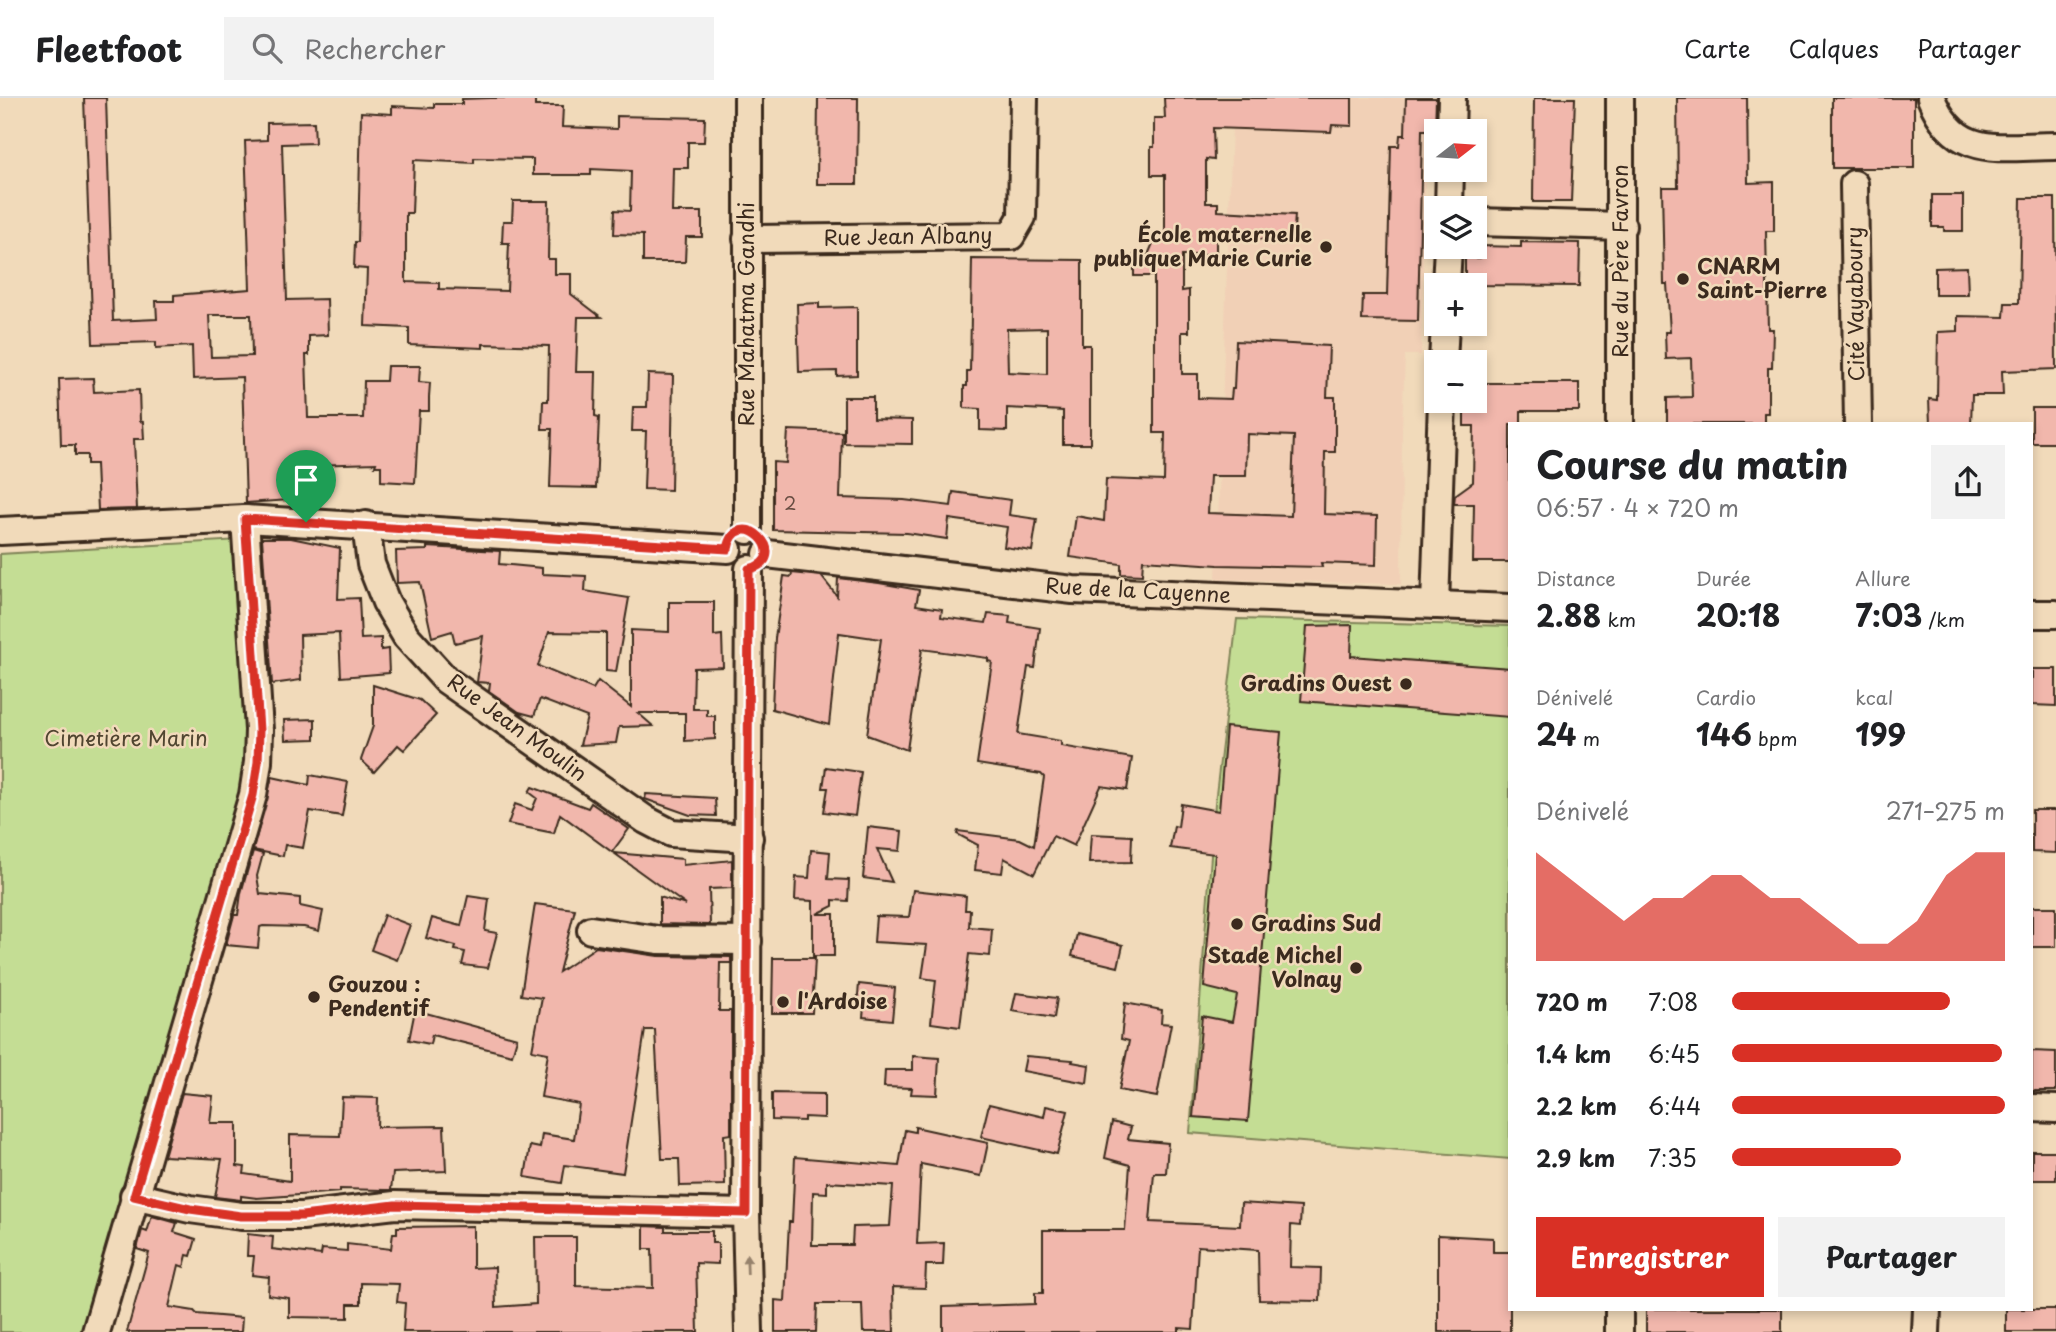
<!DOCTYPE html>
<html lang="fr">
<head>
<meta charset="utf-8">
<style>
	:root { --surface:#fff; --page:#f2f2f2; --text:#202124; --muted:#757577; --line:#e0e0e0; --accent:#d93025 }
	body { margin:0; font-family:"Playpen Sans",sans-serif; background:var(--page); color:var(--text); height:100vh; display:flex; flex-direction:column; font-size:26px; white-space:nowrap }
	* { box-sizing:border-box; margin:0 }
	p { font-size:23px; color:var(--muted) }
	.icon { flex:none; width:38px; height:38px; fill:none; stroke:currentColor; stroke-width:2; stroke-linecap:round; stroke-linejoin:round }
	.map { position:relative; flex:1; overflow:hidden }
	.sheet { position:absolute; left:1508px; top:324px; width:525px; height:889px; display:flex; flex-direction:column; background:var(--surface); border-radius:0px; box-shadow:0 4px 10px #0003 }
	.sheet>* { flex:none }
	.needle { width:46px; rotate:73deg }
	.buttons { position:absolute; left:1424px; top:21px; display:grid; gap:14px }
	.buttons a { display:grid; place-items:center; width:63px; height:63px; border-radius:0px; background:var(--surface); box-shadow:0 4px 10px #0003; font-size:35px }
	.pin { position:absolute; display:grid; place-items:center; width:60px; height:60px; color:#fff; margin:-72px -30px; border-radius:50% 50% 50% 0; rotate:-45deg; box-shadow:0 0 7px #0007 }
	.pin .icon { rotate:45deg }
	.round { display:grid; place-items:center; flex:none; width:74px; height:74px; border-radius:0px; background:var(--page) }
	.summary { display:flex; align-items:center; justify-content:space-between; height:119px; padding:0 28px }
	h1 { font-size:38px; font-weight:700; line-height:52px }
	.metrics { display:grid; grid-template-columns:repeat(3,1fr); gap:10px; height:119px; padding:7px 28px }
	.metrics div { display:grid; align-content:center }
	.metrics b { font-size:30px; font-weight:700 }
	.metrics small { font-size:19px; font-weight:400 }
	.metrics p { font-size:19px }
	.chart { height:196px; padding:14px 28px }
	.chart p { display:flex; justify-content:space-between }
	.chart svg { width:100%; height:126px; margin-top:7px; fill:var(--accent); opacity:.7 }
	.primary-button { display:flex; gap:14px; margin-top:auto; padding:14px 28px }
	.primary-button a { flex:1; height:80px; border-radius:0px; background:var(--accent); color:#fff; font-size:28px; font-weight:700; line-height:80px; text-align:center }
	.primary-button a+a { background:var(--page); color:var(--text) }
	ul { padding:0 28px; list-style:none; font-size:23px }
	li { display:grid; grid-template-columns:112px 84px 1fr; align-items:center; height:52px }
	li i { height:18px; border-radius:9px; background:var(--accent) }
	header { display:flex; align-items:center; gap:42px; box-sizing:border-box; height:98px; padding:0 35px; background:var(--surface); border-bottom:2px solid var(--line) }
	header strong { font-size:33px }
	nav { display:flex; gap:38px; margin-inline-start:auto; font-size:24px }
	.search { width:490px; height:63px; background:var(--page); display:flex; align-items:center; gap:18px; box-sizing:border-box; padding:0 24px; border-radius:0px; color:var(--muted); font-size:26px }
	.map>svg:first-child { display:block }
	.built { fill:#f1d0b6 }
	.green { fill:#c4dd94; stroke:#808459; stroke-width:2 }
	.building { fill:#f1b7ac; stroke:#3b2a1e; stroke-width:2; fill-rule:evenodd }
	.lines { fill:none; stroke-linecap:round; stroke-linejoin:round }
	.minor-casing { stroke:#3b2a1e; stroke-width:32 }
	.minor { stroke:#f1daba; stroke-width:26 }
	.oneway { fill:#96826c }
	.route-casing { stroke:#fff; stroke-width:14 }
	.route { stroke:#d93025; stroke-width:9 }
	.poi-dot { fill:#3b2a1e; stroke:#f1daba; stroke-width:2.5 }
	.labels { text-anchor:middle; stroke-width:5; stroke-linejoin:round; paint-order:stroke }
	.number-label { font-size:18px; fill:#684d42 }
	.poi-label { font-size:21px; font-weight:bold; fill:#3b2a1e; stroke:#f1daba; text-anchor:start }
	.street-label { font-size:21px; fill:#3b2a1e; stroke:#f1daba }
	.park-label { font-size:21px; fill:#504530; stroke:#f1daba }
</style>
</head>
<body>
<header>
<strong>Fleetfoot</strong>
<div class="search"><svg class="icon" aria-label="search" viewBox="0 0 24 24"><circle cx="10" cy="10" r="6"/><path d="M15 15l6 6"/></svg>Rechercher</div>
<nav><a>Carte</a><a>Calques</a><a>Partager</a></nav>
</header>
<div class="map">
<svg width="2056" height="1234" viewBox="0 0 2056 1234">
	<rect width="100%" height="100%" fill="#f1daba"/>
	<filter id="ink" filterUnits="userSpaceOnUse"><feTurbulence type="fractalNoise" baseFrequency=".0143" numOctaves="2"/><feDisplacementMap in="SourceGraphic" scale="14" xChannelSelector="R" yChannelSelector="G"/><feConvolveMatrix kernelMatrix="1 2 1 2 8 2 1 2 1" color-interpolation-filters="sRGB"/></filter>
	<g filter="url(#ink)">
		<path class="built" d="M1244,0H1445V33H1437V41H1426L1421,257H1405L1402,329L1401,486L1216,481L1232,28Z"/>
		<g class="green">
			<path d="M240,442L253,648L243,698L86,1234H0V456Z"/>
			<path d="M1237,521L1510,528V1061L1190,1035L1215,705Z"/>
		</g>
		<g class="building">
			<path d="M84,0H106L113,223L157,221L156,203H174V197L250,191L245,43L267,42V25L314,24L315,45L282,46L287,202L327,201L328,237L309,238V257H306L308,320H363L364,283H386L387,268H420L419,284L430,285L429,299V313H419L415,385L381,383V368H375L376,365L312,367L314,404L290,402L246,405L242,279L193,281L192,248L156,250V244L93,246ZM209,217H251L252,258L211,259Z"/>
			<path d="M491,0H535V8H563L562,29L617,31V18L705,20L704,44H688V70H673L672,114H702V139H686L685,164H643V137L614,136L615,112L630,113L631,73L591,71V77H533V61L474,60V65L414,62L412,115H406V184L439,185V191L507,193L509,145H502L503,123H512L513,103H549L548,161H555V176H571V196L601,219H578L576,274H596L595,318L599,319L596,390L550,389L552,331H542L543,303H548L549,248L483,246V250L409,247V230L365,228L367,171L354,170L355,144H358L361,14L392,16V8L434,10V6H462V1Z"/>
			<path d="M818,0H858L857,86H817Z"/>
			<path d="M1164,0H1352V28L1332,27L1331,34L1213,30L1214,62L1206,61V105H1218V113L1295,117L1293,143L1216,139V157H1182V193L1189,192V234H1182V276H1198V300L1231,301L1232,291H1234L1236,243L1329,248L1327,299H1335V354H1325L1324,416L1377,418L1376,467L1321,465L1322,469L1218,467L1143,462L1142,477L1121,476V466L1070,459L1076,418L1104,423L1106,381L1164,383L1165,335H1154V178H1134V157H1148L1154,143V135H1165V77H1151V49H1154V20H1165ZM1247,336L1294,338L1291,418L1208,415L1210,378H1246Z"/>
			<path d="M1406,0H1436L1435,32H1422L1418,223L1362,222L1363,197H1387L1391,48H1399L1400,37H1405Z"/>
			<path d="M1534,0H1575L1571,104H1533Z"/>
			<path d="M1677,0H1747L1748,85L1774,84V133H1766L1768,231H1773L1772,270H1768V315H1764V326H1667V300L1692,299L1691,260L1666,261L1665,234H1670L1667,186H1664L1662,89H1678Z"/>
			<rect x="1832" y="0" width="82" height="70"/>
			<path d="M1932,97H1963V133H1944V129H1932Z"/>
			<path d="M2021,100H2055L2056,271L2002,273L2003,297H1972L1971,326H1930L1929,301L1937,302L1938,234L1958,233V218L2004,219L2005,205H2019Z"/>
			<path d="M1521,144L1580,145L1579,188L1465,187V160H1480V148L1521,149Z"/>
			<path d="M972,161L1082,162V247H1090V346H1063V313L1007,310V333L980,332V311L964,310V288H967V273H970ZM1047,230V276L1008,274L1007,231Z"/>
			<path d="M1967,169L1968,197H1935V170Z"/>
			<path d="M819,205V210L857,209V277L837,278V273L799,274L797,206Z"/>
			<path d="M648,276L673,277L671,392L644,391L646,333H632L633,309H647Z"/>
			<path d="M93,280L94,294L139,292L140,323L143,324L144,341H134L137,411L98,412L96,366H87V357H75V347H61L59,281Z"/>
			<path d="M1475,285H1579V313H1521V326H1510V464H1473L1474,406H1454L1455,397L1473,384L1474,328H1464V303H1475Z"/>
			<path d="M844,299H873V321L912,322V346L844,345Z"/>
			<rect x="2032" y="310" width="24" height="35"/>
			<path d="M788,332L842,334L840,400L904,402L951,408L953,394L1011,402L1009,417L1037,421L1032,453L1004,449L1007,429L949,421L947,441L907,435L773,432V364L786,365Z"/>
			<path d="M262,440H291L340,450L338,501L359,500L361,541L381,540V552L388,551L389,575L341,579L339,535L300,537L301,582L272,586Z"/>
			<path d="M427,449L500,453L499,466L542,470V476L586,478L585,493L629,500L616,574L606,573V535L549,534L538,568L593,591L598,583L631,609V532L669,534V504H714V538L722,537L723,569L694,570L693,611H707V618H715V641L685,643V615H638L653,628L619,629L616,645L580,647L587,619L540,601L534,618L519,614L489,593L490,585L477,584L483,538L455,545L452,533L432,539L420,484L397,485L396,453L427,452Z"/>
			<path d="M792,475L821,478L837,498L838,480L879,485L919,492L916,507L942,511L941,519L986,525L988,516L1010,518L1009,525L1040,530L1035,570L1028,569L1018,636L1061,643V648L1132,660L1127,692L1101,688L1074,748L1053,738L1034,776L1004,760L1002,775L975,772L978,747L957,736L958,733L1020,741L1034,748L1044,679L1041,676L977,666L992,564L988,563V560L922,551L907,652L867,637L881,541L839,535L829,627L772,611L775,540L784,478L791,479Z"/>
			<path d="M1352,527L1351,558L1510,570V619L1301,603L1307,528Z"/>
			<path d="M2032,571H2056V608L2032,607Z"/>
			<path d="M373,587L420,602L436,617L404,652L398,647L374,674L361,662L373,628Z"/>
			<path d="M315,621V641L285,642L284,622Z"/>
			<path d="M1226,629L1281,634L1248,1023L1193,1019L1202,918L1232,924L1237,897L1204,889L1215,756L1170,750L1174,728L1178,729L1181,706L1219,713Z"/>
			<path d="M826,669L861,674L855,718L824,714L828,690H823Z"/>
			<path d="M310,677L348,684L342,718L310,713L303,750L285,747L283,758L253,752L272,679L309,687Z"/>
			<path d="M532,689L588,710L591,705L629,731L612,754L560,716L554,735L508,726L515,706L532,712L537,700L529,694Z"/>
			<path d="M646,696L715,700L716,718L690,717L645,701Z"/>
			<path d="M2032,712H2056V755L2032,754Z"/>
			<path d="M868,729L902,733L900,753L877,751L892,784L863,780Z"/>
			<path d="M1091,736L1132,738L1131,764L1089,765Z"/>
			<path d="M811,752L830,754L828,781L849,782L848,803L833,802V808L817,816H834V858H813V803L795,802L796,779L809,780Z"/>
			<path d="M253,753L263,756L257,778L260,796L300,800V808L323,813L319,833L304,829L263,828L260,829L258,850L226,847L234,817H238L241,795Z"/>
			<path d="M614,755L683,761V767L732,762V790L709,791L710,827L660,826V799L686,807Z"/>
			<path d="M913,792L966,798L965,812H970L969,829L992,831L990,858L969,856L960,929L931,925L936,882L922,880L927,847L874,844L876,818L909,819Z"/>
			<path d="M468,798L489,801L485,833L497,835L488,870L462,867L465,854L455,852L456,848L426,840L432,820L461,828Z"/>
			<path d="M535,806L575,811L559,874L596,849L658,858L731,859V865H720L719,913H731V1036L724,1037L725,1087L680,1088L679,1061H662L655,932H645L623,1075L565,1067L562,1085L525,1079L530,1048L540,1050L542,1036L574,1041L579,1006L541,999L548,955L532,952L542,900L521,897Z"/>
			<rect x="2032" y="809" width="24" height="40"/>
			<path d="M384,817L410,827L397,862L371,852Z"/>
			<path d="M1077,836L1123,847L1118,869L1072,858Z"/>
			<path d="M773,860H815L812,915H772Z"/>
			<path d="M859,886L895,890L892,922L863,919L864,909L857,908Z"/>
			<path d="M1016,895L1057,900L1054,920L1012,913Z"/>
			<path d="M1125,905L1162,912L1161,925L1171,926L1157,999L1119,992L1129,943L1121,941Z"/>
			<path d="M415,912L517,940L512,957L432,937L430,946L409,942Z"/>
			<path d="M2032,953L2056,954V993H2032Z"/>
			<path d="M913,958L939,960L937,997L911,996L912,990L884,989L885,972H913Z"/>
			<path d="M1026,958L1073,962L1072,964L1089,967L1087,985L1023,973Z"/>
			<path d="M182,995L213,998L210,1025H237V1068L245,1069L244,1076L290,1083V1037L340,1038L342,999L378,1000L377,1029L444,1028L446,1073L393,1075L391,1092H384L340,1091V1094L257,1100L241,1098V1102L215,1099L222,1061L164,1058Z"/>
			<path d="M772,995L824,996V1020L804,1019V1023L772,1022Z"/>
			<path d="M989,1006L1044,1019L1046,1008L1068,1013L1057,1056L981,1039Z"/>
			<path d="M1112,1024L1131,1029L1128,1041L1168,1045L1166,1075H1154L1150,1124L1240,1128L1241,1105L1301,1109L1300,1128L1291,1127L1290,1169L1321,1170L1320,1203L1259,1202L1258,1152L1198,1148L1193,1231L1179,1230V1234H943V1209L1035,1206V1195H1043V1132H1125L1130,1067L1105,1060Z"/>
			<path d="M915,1029L988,1045L981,1078L921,1066L917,1146L944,1145L943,1167H926L925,1190L893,1189L894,1234H863L862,1206H817L816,1234H775V1202L785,1203L789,1124H792L795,1059L899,1068L905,1032L915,1034ZM827,1084L893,1088L890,1128L853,1129L852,1147H812L813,1094L827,1095Z"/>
			<rect x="2032" y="1053" width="24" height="29"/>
			<path d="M152,1118L177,1125L174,1134L196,1141L191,1158L187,1157L184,1169L179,1167L169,1209L194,1213L197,1216L242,1220L241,1234H127L149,1155L137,1151L142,1132L147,1134Z"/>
			<path d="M473,1128V1170L495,1169L496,1209L536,1206L535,1139H576V1188L653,1190L652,1151H644V1128L665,1129V1133H712V1145H718V1166L696,1165L698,1234H403L405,1205L397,1204L399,1186L361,1185V1206H348V1220L289,1219V1200L268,1197L269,1179L252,1177L254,1158H247L248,1136L273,1139L272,1151L321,1157L322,1151L347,1153V1146L391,1151L393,1135H397V1129Z"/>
			<path d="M1438,1137L1493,1140V1154H1510V1234H1438Z"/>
			<rect x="1646" y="1211" width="136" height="23"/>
			<rect x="2006" y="1211" width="50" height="23"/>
		</g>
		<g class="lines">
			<defs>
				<g id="minor">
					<path d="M748,0V432"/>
					<path d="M1620,0V326"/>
					<path d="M1931,0C1956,62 1999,48 2056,48"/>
					<path d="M1451,33L1452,0"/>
					<path d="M1854,86L1858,326"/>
					<path d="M1449,110L1450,72"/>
					<path d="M1475,124L1622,128"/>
					<path d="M747,141L1011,138L1022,119L1024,0"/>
					<path d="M1446,187L1448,149"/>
					<path d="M1443,264L1445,226"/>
					<path d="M366,427L371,466L386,504L406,538L446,582L646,722L671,735L749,740"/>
					<path d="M0,433L245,421L728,451"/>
					<path d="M767,456L1073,492L1510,510"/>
					<path d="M1435,507L1442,303"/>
					<path d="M2032,516H2056"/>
					<path d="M591,832L658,842L748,843"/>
					<path d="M2032,1010L2056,1011"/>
					<path d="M134,1098L190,1111L241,1118H302L395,1107L746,1115"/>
					<path d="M96,1234L253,697L258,664L259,632L245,421"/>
					<path d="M749,1234L746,1115L749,471"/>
					<path d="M1619,1234V1211"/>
					<path d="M1926,1234L1927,1211"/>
				</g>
			</defs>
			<use href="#minor" class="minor-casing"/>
			<use href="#minor" class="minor"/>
		</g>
		<defs><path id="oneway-solid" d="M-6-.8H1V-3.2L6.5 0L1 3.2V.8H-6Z" transform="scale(1.75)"/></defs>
		<use class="oneway" href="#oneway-solid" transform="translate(747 1166) rotate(-92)"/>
	</g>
	<g class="lines" filter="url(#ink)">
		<defs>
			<path id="route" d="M245,421L728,451C737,403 796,460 749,471L746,1115L395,1107L302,1118H241L190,1111L134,1098L253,697L258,664L259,632Z"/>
		</defs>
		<use href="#route" class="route-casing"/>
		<use href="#route" class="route"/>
	</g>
	<g class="poi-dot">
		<circle cx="1326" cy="149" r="7"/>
		<circle cx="1683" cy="181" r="7"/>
		<circle cx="1406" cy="586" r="7"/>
		<circle cx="1237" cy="826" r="7"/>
		<circle cx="1356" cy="870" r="7"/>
		<circle cx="314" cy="899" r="7"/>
		<circle cx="783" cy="904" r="7"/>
	</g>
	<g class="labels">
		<g class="number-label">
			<text x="790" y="412">2</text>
		</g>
		<g class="poi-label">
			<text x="1312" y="144" text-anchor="end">École maternelle<tspan x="1312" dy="24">publique Marie Curie</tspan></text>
			<text x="1697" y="176">CNARM<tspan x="1697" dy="24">Saint-Pierre</tspan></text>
			<text x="1392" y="593" text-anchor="end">Gradins Ouest</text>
			<text x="1251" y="833">Gradins Sud</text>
			<text x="1342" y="865" text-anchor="end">Stade Michel<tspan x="1342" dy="24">Volnay</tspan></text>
			<text x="328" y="894">Gouzou :<tspan x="328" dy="24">Pendentif</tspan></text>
			<text x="797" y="911">l'Ardoise</text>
		</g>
		<g class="street-label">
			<text transform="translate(908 139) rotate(-1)" y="7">Rue Jean Albany</text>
			<text transform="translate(1621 163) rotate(-90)" y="7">Rue du Père Favron</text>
			<text transform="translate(1856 206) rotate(-91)" y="7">Cité Vayaboury</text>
			<text transform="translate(747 216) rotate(-90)" y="7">Rue Mahatma Gandhi</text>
			<text transform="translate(1138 493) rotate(3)" y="7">Rue de la Cayenne</text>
			<text transform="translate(517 630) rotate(36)" y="7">Rue Jean Moulin</text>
		</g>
		<g class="park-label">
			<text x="126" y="648">Cimetière Marin</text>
		</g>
	</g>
</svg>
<div class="buttons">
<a><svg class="needle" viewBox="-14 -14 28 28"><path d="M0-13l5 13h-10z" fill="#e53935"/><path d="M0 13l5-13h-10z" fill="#757577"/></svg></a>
<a><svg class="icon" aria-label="layers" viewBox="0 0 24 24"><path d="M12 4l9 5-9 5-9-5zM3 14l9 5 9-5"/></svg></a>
<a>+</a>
<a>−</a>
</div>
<div class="pin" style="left:306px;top:424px;background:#1e9e55"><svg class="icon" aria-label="arrive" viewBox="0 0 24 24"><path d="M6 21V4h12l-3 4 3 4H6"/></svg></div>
<section class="sheet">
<div class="summary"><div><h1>Course du matin</h1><p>06:57 · 4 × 720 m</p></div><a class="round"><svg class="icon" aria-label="share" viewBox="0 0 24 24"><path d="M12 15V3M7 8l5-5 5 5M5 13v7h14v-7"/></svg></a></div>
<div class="metrics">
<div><p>Distance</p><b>2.88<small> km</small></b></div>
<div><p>Durée</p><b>20:18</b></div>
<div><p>Allure</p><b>7:03<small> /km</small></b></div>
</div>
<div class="metrics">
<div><p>Dénivelé</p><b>24<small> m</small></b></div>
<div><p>Cardio</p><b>146<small> bpm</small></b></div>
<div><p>kcal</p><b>199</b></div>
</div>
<div class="chart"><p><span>Dénivelé</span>271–275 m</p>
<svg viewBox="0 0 160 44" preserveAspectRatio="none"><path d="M0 44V6L10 14L20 22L30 30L40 22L50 22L60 14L70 14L80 22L90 22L100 30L110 38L120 38L130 30L140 14L150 6L160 6V44z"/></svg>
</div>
<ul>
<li><b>720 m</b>7:08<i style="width:80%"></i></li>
<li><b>1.4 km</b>6:45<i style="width:99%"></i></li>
<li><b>2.2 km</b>6:44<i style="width:100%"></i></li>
<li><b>2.9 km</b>7:35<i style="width:62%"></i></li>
</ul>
<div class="primary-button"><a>Enregistrer</a><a>Partager</a></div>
</section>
</div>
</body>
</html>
